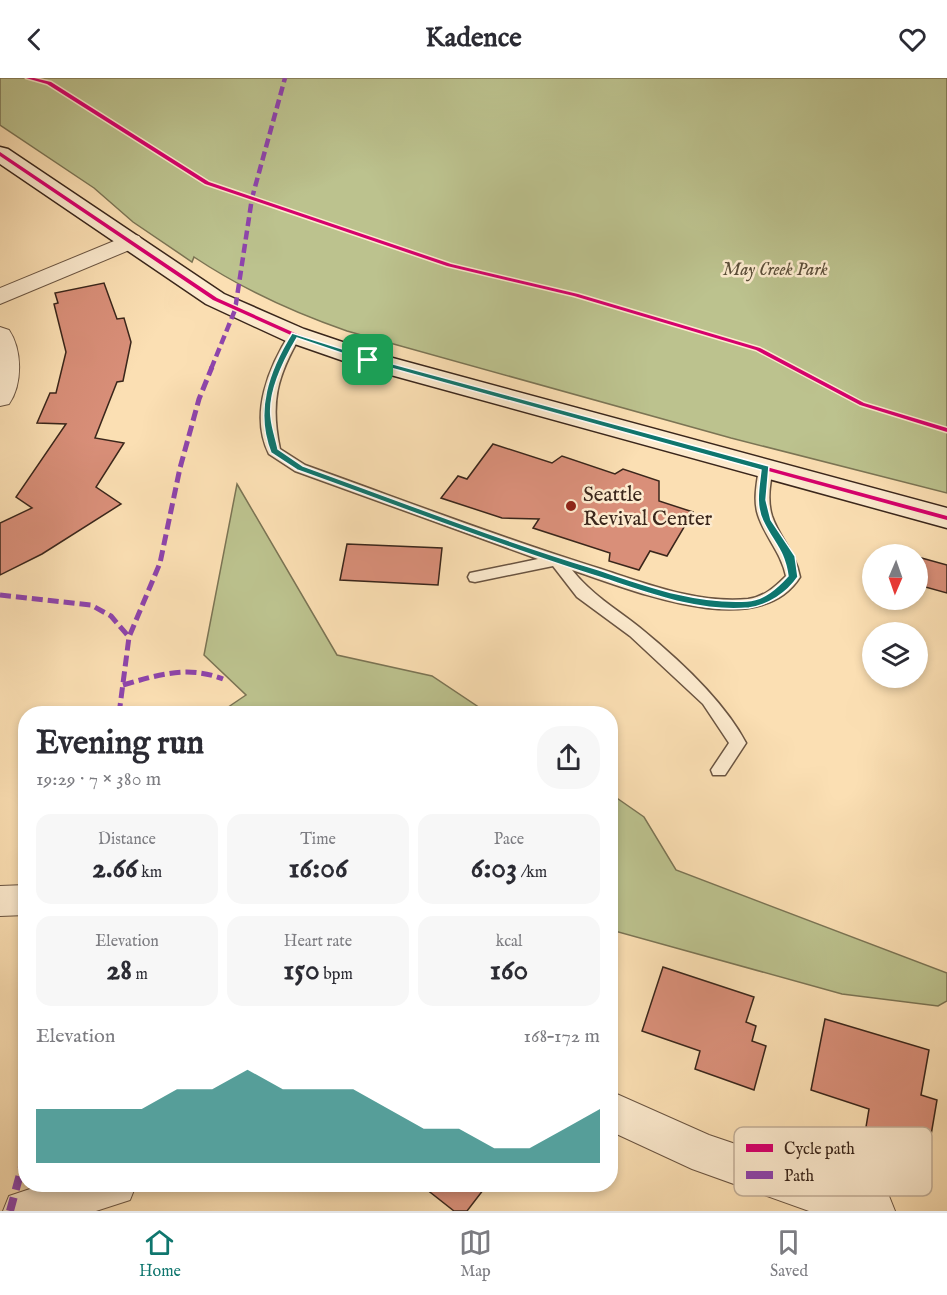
<!DOCTYPE html>
<html lang="en">
<head>
<meta charset="utf-8">
<style>
	:root { --surface:#fff; --page:#f7f7f7; --text:#2b2b33; --muted:#7c7c81; --line:#e1e1e2; --accent:#0f766e }
	body { margin:0; font-family:"IM FELL English",serif; background:var(--page); color:var(--text); height:100vh; display:flex; flex-direction:column; font-size:22px; white-space:nowrap }
	* { box-sizing:border-box; margin:0 }
	p { font-size:20px; color:var(--muted) }
	.icon { flex:none; width:33px; height:33px; fill:none; stroke:currentColor; stroke-width:2; stroke-linecap:round; stroke-linejoin:round }
	.map { position:relative; flex:1; overflow:hidden }
	.side { position:absolute; left:18px; top:628px; width:600px; height:486px; display:flex; flex-direction:column; background:var(--surface); border-radius:24px; box-shadow:0 3px 9px #0003 }
	.side>* { flex:none }
	.needle { width:39px; rotate:182deg }
	.fabs { position:absolute; left:862px; top:466px; display:grid; gap:12px }
	.fabs a { display:grid; place-items:center; width:66px; height:66px; border-radius:50%; background:var(--surface); box-shadow:0 3px 9px #0003; font-size:30px }
	.pin { position:absolute; display:grid; place-items:center; width:51px; height:51px; color:#fff; margin:-26px; border-radius:12px; box-shadow:0 3px 9px #0006 }
	.round { display:grid; place-items:center; flex:none; width:63px; height:63px; border-radius:24px; background:var(--page) }
	.headline { display:flex; align-items:center; justify-content:space-between; height:102px; padding:0 18px }
	h1 { font-size:33px; font-weight:700; line-height:45px }
	.stats { display:grid; grid-template-columns:repeat(3,1fr); gap:9px; height:102px; padding:6px 18px }
	.stats div { display:grid; align-content:center; border-radius:15px; background:var(--page); text-align:center }
	.stats b { font-size:30px; font-weight:700 }
	.stats small { font-size:16px; font-weight:400 }
	.stats p { font-size:16px }
	.chart { height:168px; padding:12px 18px }
	.chart p { display:flex; justify-content:space-between }
	.chart svg { width:100%; height:108px; margin-top:6px; fill:var(--accent); opacity:.7 }
	header { display:flex; justify-content:space-between; align-items:center; height:78px; padding:0 18px; background:var(--surface); font-size:27px; font-weight:700 }
	.tabs { display:flex; justify-content:space-around; align-items:center; height:84px; border-top:2px solid var(--line); background:var(--surface); font-size:16px; color:var(--muted) }
	.tabs a { display:grid; justify-items:center; gap:3px }
	.tabs .on { color:var(--accent) }
	.map>svg:first-child { display:block }
	.green { fill:#bcc28e; stroke:#7b7454; stroke-width:1.5 }
	.building { fill:#d98f79; stroke:#3a261b; stroke-width:1.5 }
	.lines { fill:none; stroke-linecap:round; stroke-linejoin:round }
	.lane-casing { stroke:#6a5441; stroke-width:3 }
	.street-casing { stroke:#6a5441; stroke-width:2 }
	.secondary-casing { stroke:#3a261b; stroke-width:3 }
	.lane { fill:#fceace; fill-rule:evenodd }
	.street { fill:#fceace; fill-rule:evenodd }
	.secondary { fill:#fceace; fill-rule:evenodd }
	.quiet-far2 { stroke:#8e44ad; stroke-width:4.5; stroke-dasharray:9 4.5; stroke-linecap:butt }
	.quiet-far1 { stroke:#8e44ad; stroke-width:5; stroke-dasharray:11 5; stroke-linecap:butt }
	.quiet { stroke:#8e44ad; stroke-width:8; stroke-dasharray:14 8; stroke-linecap:butt }
	.cycleway-casing { stroke:#fceace; stroke-width:3 }
	.cycleway { fill:#d6006c; fill-rule:evenodd }
	.route { fill:#0f766e; stroke:#fff; stroke-width:1.5; fill-rule:evenodd }
	.poi-dot { fill:#8f2418; stroke:#fceace; stroke-width:2 }
	.labels { text-anchor:middle; stroke-width:5; stroke-linejoin:round; paint-order:stroke }
	.far-park-label { font-size:18px; font-style:italic; fill:#5a4d38; stroke:#fceace }
	.poi-label { font-size:21px; fill:#3a261b; stroke:#fceace; text-anchor:start }
	.key { fill:#fceace; stroke:#c2af98; stroke-width:1.5 }
	.key-label { font-size:16px; fill:#3a261b }
</style>
</head>
<body>
<header><svg class="icon" aria-label="back" viewBox="0 0 24 24"><path d="M15 5l-7 7 7 7"/></svg>Kadence<svg class="icon" aria-label="heart" viewBox="0 0 24 24"><path d="M12 20l-8-8c-3-5 5-10 8-4 3-6 11-1 8 4z"/></svg></header>
<div class="map">
<svg width="947" height="1133" viewBox="0 0 947 1133">
	<rect width="100%" height="100%" fill="#fbdfb3"/>
	<filter id="stains"><feTurbulence type="fractalNoise" baseFrequency=".00333" numOctaves="4"/><feColorMatrix values="0 0 0 0 .2 0 0 0 0 .09 0 0 0 0 .02 0 0 0 .5 -.17"/></filter>
	<radialGradient id="worn" r=".72"><stop offset=".6" stop-color="#630" stop-opacity="0"/><stop offset="1" stop-color="#630" stop-opacity=".3"/></radialGradient>
	<g class="green">
		<path d="M0,0H947V415L731,360L347,253C292,234 242,211 194,179L192,184L133,144L94,110L0,47Z"/>
		<path d="M237,406L337,577L432,598L489,636H218L246,617L204,577Z"/>
		<path d="M611,716L644,739L676,792L947,895V923L938,928L842,916L611,852Z"/>
	</g>
	<g class="building">
		<path d="M104,205L117,241L124,240L131,264L123,303L117,304L95,360L124,365L96,409L121,426L42,476L0,497V445L32,430L16,419L66,346L37,345L50,315H56L66,274L54,226L58,225L55,215Z"/>
		<path d="M493,366L552,385L562,378L615,396L623,391L659,403V423L693,434L667,478L650,473L639,492L609,483L610,475L533,450L539,441L502,440L441,420L458,398L467,401Z"/>
		<path d="M347,466L442,470L438,507L340,502Z"/>
		<path d="M918,479L947,487V515L918,507Z"/>
		<path d="M663,889L754,919L746,944L756,948L752,963L766,968L754,1012L695,991L700,973L642,953Z"/>
		<path d="M825,941L929,972L921,1017L937,1022L929,1069L866,1049L869,1031L811,1012Z"/>
		<path d="M421,1107H487L467,1133H454Z"/>
	</g>
	<g class="lines">
		<defs>
			<path id="lane" d="M295,253L301,257C277,298 270,324 280,371L305,387C403,422 501,460 601,491C647,506 699,526 748,521C764,519 775,509 786,498C781,474 765,459 758,437C753,422 757,405 759,390L766,386L771,387L773,390C770,406 767,422 772,438C780,461 795,473 800,499C758,566 630,511 572,492C591,516 615,530 639,549C676,579 724,623 746,665L725,697H713L711,692L729,665L703,626L630,558L577,519L553,488L475,504L470,503L468,499L470,495L538,481L295,393L269,376C249,336 269,288 291,254Z"/>
			<g id="street">
				<path d="M131,156L139,158L143,163L139,168L0,226V210Z"/>
				<path d="M0,249L9,252C22,271 23,306 9,326L0,328Z"/>
				<path d="M26,807V837L0,838V808Z"/>
				<path d="M610,1013L709,1057L889,1118L895,1133H809L692,1091L610,1053Z"/>
				<path d="M42,1107H136L130,1122L96,1133H3L9,1118Z"/>
			</g>
			<path id="secondary" d="M0,69L8,71L224,216L304,251L378,276L947,430V450L358,288L286,263L206,226L0,86Z"/>
		</defs>
		<use href="#lane" class="lane-casing"/>
		<use href="#street" class="street-casing"/>
		<use href="#secondary" class="secondary-casing"/>
		<use href="#lane" class="lane"/>
		<use href="#street" class="street"/>
		<use href="#secondary" class="secondary"/>
		<path class="quiet-far2" d="M211,291L235,232L252,120L285,0"/>
		<g class="quiet-far1">
			<path d="M0,517L91,527L111,538L129,559"/>
			<path d="M123,607C158,597 187,587 223,601"/>
			<path d="M119,636L129,559L160,485L180,390L199,321L212,289"/>
		</g>
		<path class="quiet" d="M10,1133L26,1074"/>
		<defs>
			<g id="cycleway">
				<path d="M26,0H34L51,4L209,104L451,186L578,216L760,270L864,325L947,350V354L860,327L756,272L574,218L447,188L205,106L47,6Z"/>
				<path d="M0,74L217,220L297,256L370,281L947,438V442L366,283L293,258L213,222L0,78Z"/>
			</g>
		</defs>
		<use href="#cycleway" class="cycleway-casing"/>
		<use href="#cycleway" class="cycleway"/>
	</g>
	<path class="route" d="M292,255L371,280L769,388L766,422L771,442L795,478L798,499C787,515 769,527 749,530C700,535 648,515 602,500C499,468 398,428 297,392L271,375C254,333 269,292 292,255ZM297,260L365,283L761,392C759,409 755,427 763,443C774,466 784,471 788,498C777,510 764,522 747,523C694,526 644,507 596,491C497,461 400,423 303,388L278,371C276,361 272,350 271,339C268,313 284,282 297,260Z"/>
	<circle class="poi-dot" cx="571" cy="428" r="6"/>
	<g class="labels">
		<g class="far-park-label">
			<text x="775" y="197">May Creek Park</text>
		</g>
		<g class="poi-label">
			<text x="583" y="423">Seattle<tspan x="583" dy="24">Revival Center</tspan></text>
		</g>
	</g>
	<rect x="734" y="1049" width="198" height="69" rx="9" class="key"/>
	<rect x="746" y="1066" width="27" height="8" fill="#d6006c"/>
	<rect x="746" y="1093" width="27" height="8" fill="#8e44ad"/>
	<g class="key-label">
		<text x="784" y="1076">Cycle path</text>
		<text x="784" y="1103">Path</text>
	</g>
	<rect width="100%" height="100%" filter="url(#stains)"/>
	<rect width="100%" height="100%" fill="url(#worn)"/>
</svg>
<div class="fabs">
<a><svg class="needle" viewBox="-14 -14 28 28"><path d="M0-13l5 13h-10z" fill="#e53935"/><path d="M0 13l5-13h-10z" fill="#7c7c81"/></svg></a>
<a><svg class="icon" aria-label="layers" viewBox="0 0 24 24"><path d="M12 4l9 5-9 5-9-5zM3 14l9 5 9-5"/></svg></a>
</div>
<div class="pin" style="left:368px;top:282px;background:#1e9e55"><svg class="icon" aria-label="arrive" viewBox="0 0 24 24"><path d="M6 21V4h12l-3 4 3 4H6"/></svg></div>
<section class="side">
<div class="headline"><div><h1>Evening run</h1><p>19:29 · 7 × 380 m</p></div><a class="round"><svg class="icon" aria-label="share" viewBox="0 0 24 24"><path d="M12 15V3M7 8l5-5 5 5M5 13v7h14v-7"/></svg></a></div>
<div class="stats">
<div><p>Distance</p><b>2.66<small> km</small></b></div>
<div><p>Time</p><b>16:06</b></div>
<div><p>Pace</p><b>6:03<small> /km</small></b></div>
</div>
<div class="stats">
<div><p>Elevation</p><b>28<small> m</small></b></div>
<div><p>Heart rate</p><b>150<small> bpm</small></b></div>
<div><p>kcal</p><b>160</b></div>
</div>
<div class="chart"><p><span>Elevation</span>168–172 m</p>
<svg viewBox="0 0 160 44" preserveAspectRatio="none"><path d="M0 44V22L10 22L20 22L30 22L40 14L50 14L60 6L70 14L80 14L90 14L100 22L110 30L120 30L130 38L140 38L150 30L160 22V44z"/></svg>
</div>
</section>
</div>
<nav class="tabs">
<a class="on"><svg class="icon" aria-label="home" viewBox="0 0 24 24"><path d="M3 11l9-7 9 7M6 9v11h12V9"/></svg>Home</a>
<a><svg class="icon" aria-label="map" viewBox="0 0 24 24"><path d="M3 6l6-2 6 2 6-2v14l-6 2-6-2-6 2zM9 4v14M15 6v14"/></svg>Map</a>
<a><svg class="icon" aria-label="saved" viewBox="0 0 24 24"><path d="M7 4h10v16l-5-4-5 4z"/></svg>Saved</a>
</nav>
</body>
</html>
